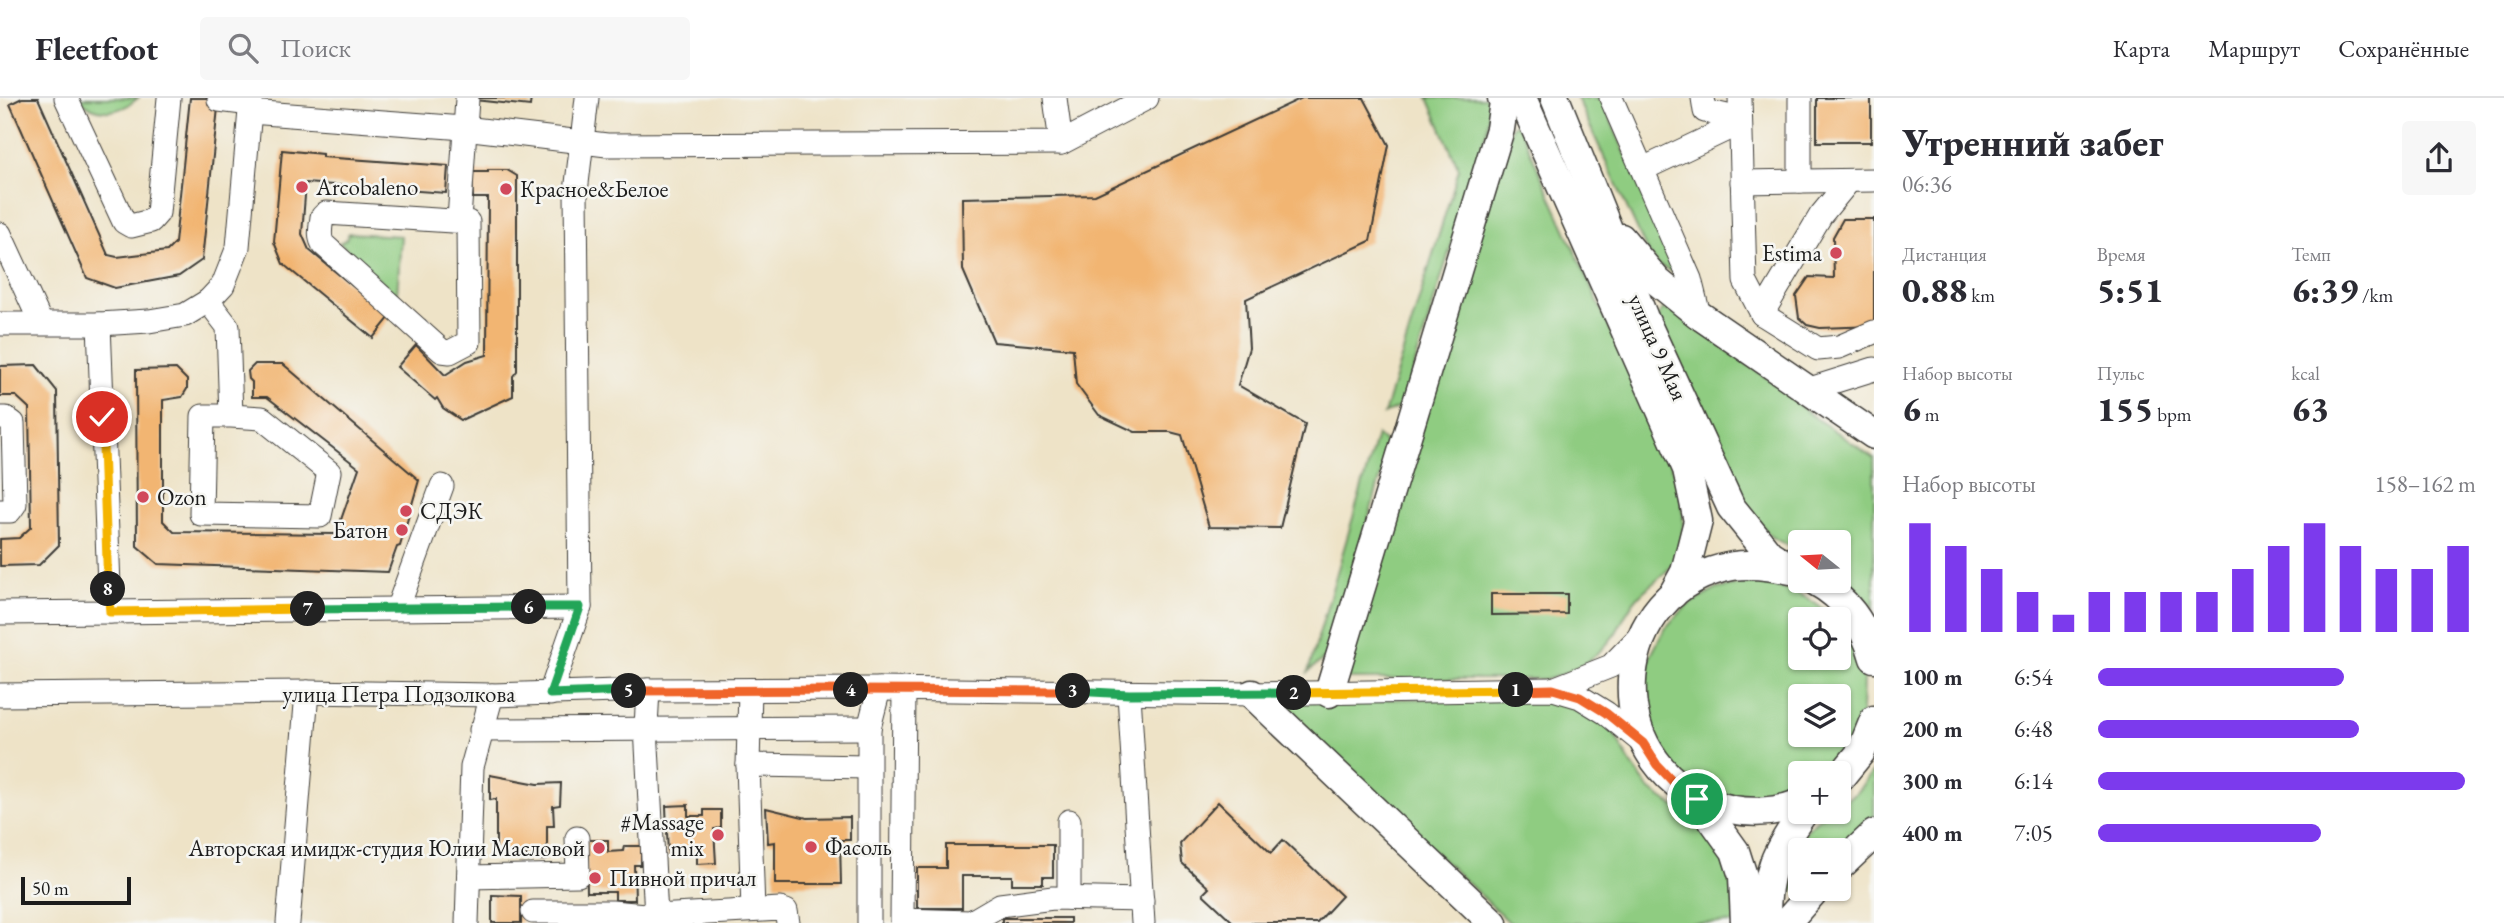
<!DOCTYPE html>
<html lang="ru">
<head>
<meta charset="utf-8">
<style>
	:root { --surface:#fff; --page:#f7f7f7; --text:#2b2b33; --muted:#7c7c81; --line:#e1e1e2; --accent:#7c3aed }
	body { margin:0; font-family:"EB Garamond",serif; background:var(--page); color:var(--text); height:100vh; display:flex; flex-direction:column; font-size:26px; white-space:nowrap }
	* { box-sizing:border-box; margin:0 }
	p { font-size:23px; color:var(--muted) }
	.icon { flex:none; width:38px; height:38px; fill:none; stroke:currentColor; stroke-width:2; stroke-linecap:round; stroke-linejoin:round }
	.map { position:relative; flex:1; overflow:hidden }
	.drawer { display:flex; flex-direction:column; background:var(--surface); width:630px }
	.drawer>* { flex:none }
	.needle { width:46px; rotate:288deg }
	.fabs { position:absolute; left:1788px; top:432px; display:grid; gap:14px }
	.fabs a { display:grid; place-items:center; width:63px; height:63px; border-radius:7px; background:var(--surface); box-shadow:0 2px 5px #0004; font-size:35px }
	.scale { position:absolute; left:21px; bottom:18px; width:110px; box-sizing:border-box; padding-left:7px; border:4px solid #1c1c1c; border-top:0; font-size:19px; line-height:24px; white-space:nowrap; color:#1c1c1c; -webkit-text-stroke:5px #f6f6f2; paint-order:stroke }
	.pin { position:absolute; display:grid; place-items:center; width:60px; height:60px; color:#fff; margin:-30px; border:4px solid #fff; border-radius:50%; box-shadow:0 2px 7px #0007 }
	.km { position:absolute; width:35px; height:35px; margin:-18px; border-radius:50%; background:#222; color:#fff; font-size:19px; line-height:35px; text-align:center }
	.round { display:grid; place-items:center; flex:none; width:74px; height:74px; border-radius:7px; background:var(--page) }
	.summary { display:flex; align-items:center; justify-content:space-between; height:119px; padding:0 28px }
	h1 { font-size:38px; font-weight:800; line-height:52px }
	.stats { display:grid; grid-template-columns:repeat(3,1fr); gap:10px; height:119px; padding:7px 28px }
	.stats div { display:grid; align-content:center }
	.stats b { font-size:35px; font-weight:800 }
	.stats small { font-size:19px; font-weight:400 }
	.stats p { font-size:19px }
	.chart { height:196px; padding:14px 28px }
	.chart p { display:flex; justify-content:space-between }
	.chart svg { width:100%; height:126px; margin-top:7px; stroke:var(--accent); stroke-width:6 }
	ul { padding:0 28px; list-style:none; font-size:23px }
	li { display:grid; grid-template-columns:112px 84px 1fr; align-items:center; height:52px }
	li i { height:18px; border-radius:9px; background:var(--accent) }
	header { display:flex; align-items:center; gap:42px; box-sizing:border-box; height:98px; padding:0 35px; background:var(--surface); border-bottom:2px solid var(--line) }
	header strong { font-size:33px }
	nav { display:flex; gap:38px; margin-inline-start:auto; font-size:24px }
	.search { width:490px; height:63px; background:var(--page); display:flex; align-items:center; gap:18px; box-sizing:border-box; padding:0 24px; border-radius:7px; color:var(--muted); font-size:26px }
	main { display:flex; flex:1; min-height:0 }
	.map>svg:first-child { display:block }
	.green { fill:#8fcc81; stroke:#56744e; stroke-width:2; fill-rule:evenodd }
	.building { fill:#f2b572 }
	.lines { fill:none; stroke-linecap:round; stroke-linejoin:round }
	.minor-casing { stroke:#3c3a36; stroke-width:25 }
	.major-casing { stroke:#3c3a36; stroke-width:31 }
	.minor { stroke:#fff; stroke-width:23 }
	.major { stroke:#fff; stroke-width:28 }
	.split-1-casing { stroke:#fff; stroke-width:14 }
	.split-2-casing { stroke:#fff; stroke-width:14 }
	.split-3-casing { stroke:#fff; stroke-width:14 }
	.split-4-casing { stroke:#fff; stroke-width:14 }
	.split-5-casing { stroke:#fff; stroke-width:14 }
	.split-6-casing { stroke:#fff; stroke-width:14 }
	.split-7-casing { stroke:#fff; stroke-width:14 }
	.split-8-casing { stroke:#fff; stroke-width:14 }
	.split-9-casing { stroke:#fff; stroke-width:14 }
	.split-1 { stroke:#f0652b; stroke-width:9 }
	.split-2 { stroke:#f5b400; stroke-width:9 }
	.split-3 { stroke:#22a559; stroke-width:9 }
	.split-4 { stroke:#f0652b; stroke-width:9 }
	.split-5 { stroke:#f0652b; stroke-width:9 }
	.split-6 { stroke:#22a559; stroke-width:9 }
	.split-7 { stroke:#22a559; stroke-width:9 }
	.split-8 { stroke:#f5b400; stroke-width:9 }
	.split-9 { stroke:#f5b400; stroke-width:9 }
	.poi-dot { fill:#d1495b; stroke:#f6f6f2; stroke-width:2.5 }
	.labels { text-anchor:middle; stroke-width:5; stroke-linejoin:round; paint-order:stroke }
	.poi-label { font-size:23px; fill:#1c1c1c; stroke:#f6f6f2; text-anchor:start }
	.street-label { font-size:23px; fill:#1c1c1c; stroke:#f6f6f2 }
</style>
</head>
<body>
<header>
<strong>Fleetfoot</strong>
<div class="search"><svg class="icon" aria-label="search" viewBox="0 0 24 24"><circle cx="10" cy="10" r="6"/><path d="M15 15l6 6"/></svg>Поиск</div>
<nav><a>Карта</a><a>Маршрут</a><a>Сохранённые</a></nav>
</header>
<main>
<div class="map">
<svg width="1874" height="825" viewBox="0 0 1874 825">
	<rect width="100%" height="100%" fill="#f6f6f2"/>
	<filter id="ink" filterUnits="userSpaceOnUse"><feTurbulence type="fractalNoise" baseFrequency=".0143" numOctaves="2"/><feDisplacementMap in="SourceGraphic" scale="14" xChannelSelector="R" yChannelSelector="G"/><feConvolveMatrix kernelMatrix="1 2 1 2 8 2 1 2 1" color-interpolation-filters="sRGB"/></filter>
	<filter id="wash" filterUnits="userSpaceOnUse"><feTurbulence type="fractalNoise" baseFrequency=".00686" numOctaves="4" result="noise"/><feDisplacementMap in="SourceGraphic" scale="28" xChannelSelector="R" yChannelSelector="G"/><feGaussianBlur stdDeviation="1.57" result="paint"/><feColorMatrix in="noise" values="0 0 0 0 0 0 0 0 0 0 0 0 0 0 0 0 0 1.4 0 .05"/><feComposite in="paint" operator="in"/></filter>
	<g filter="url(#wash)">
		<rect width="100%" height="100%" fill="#eee3c7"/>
		<g class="green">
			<path d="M79,0H138C120,16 96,19 79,0Z"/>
			<path d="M1428,0H1490L1487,31L1402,308L1384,316L1459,71Z"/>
			<path d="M1577,0H1601L1676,171L1674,175L1658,167L1647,153Z"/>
			<path d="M1518,26L1679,385C1684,412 1687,440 1673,465C1665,479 1648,487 1638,499C1628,510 1623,523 1615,536C1598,560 1577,572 1549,581H1345L1512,27Z"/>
			<path d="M349,135L401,138L397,198L340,145L346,141Z"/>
			<path d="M1662,211L1673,214L1781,290L1807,314L1874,360V511L1839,473V444H1801V454L1771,439L1740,398L1658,219Z"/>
			<path d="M1377,337L1388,347V354L1328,557L1308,574Z"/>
			<path d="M1749,485C1790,489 1804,495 1836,521L1801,522V560H1839V526L1854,550L1863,581L1862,614L1852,645L1827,675L1801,676V693L1775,702L1743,704L1683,679L1662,654L1648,624L1644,592L1650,559L1665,530L1688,507L1717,491ZM1801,598H1839V637H1801Z"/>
			<path d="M1544,599L1584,608L1613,634L1630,664L1650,692L1711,733L1724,750L1738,825H1510L1275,603Z"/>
			<path d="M1874,672V718L1837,752H1801V786L1775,810L1791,748L1815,724L1829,714H1839V706L1856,695Z"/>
		</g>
		<g id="blocks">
			<g class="building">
				<path d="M22,0H38L108,157L117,159L167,153L175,145L190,0H219L202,162L179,178L115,190L87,180L10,6Z"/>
				<path d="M475,0H531L530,8L475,2Z"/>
				<path d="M1302,0H1364L1389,47L1370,143L1246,201L1249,250L1238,287L1305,326L1280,430L1209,429L1182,337L1170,334H1135L1099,317L1076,286L1073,251L994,244L963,172L962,100L1095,97Z"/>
				<rect x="1817" y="0" width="54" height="44"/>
				<path d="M282,52L322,56V59L448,68L446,95L306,85L302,136L309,152L390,219L373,240L283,166L274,144Z"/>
				<path d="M488,72H507L517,78V273L513,278V298L461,322L443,310L437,300L435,302L397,269L416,247L445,277L467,263L487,257L488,100H473L472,74H488Z"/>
				<path d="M1843,121H1874V228L1820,230L1807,227L1799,220L1796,198L1809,179L1834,180L1833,139Z"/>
				<path d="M255,266H283L419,382L400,448L397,449L388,474L158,466L137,448L136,272L176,271L187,282V291L182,299L163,302V423L174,434L336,436L359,370L267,299H252V284L249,281L248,273Z"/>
				<path d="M36,267L57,293L59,447L39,467L0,468V441L19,440L31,429L29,310L16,298H0V268Z"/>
				<path d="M1491,496H1567V516L1491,517Z"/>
				<path d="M490,677L538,686L561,685L560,707L553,708L554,728H547V762H527V756H496V701L490,702Z"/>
				<path d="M1218,704L1271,755L1283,742L1342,798L1317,825H1234L1203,796L1209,790L1182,765L1180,745Z"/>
				<path d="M688,707V718H704V712H721V730L714,731L716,765L697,766V757L668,758L666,708Z"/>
				<path d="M766,710L807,720L850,719V742H840L841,786H775V744L768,745Z"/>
				<path d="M586,742H608V754L623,753L624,748H641V767H634L635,802H615V794H587Z"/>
				<path d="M946,747H1053V779H1043V786H1012V778H962V810H917V770H946Z"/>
				<path d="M492,797L521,798V825H492Z"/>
				<rect x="1002" y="820" width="68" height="5"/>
			</g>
		</g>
	</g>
	<g filter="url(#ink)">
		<use href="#blocks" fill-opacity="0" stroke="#3c3a36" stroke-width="2"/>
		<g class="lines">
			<defs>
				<g id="minor">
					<path d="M66,0L124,124L131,128L151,123L158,115L169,0"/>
					<path d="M1055,0L1061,45"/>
					<path d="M1611,0L1690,181L1699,217"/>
					<path d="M1703,0L1705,13L1740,21"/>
					<path d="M1740,0L1745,183L1762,216L1818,251L1839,249L1874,234"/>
					<path d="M1800,0V83"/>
					<path d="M219,2L251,6"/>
					<path d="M250,14L464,30L607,47L1061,45L1147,0"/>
					<path d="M1643,71L1740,25"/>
					<path d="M1742,84L1874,82"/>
					<path d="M326,115L468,124L469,244L450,254L442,253L324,147C318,140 321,128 322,119Z"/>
					<path d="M459,122L467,1"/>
					<path d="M0,136L41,225"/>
					<path d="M208,203L228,229L231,318H203L201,416L320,418L329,374L262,320L231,318"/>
					<path d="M1762,216L1821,117L1849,83"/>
					<path d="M0,226H99L149,223L185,217L208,203L223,187L238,149L251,1"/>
					<path d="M99,226L110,514L580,509"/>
					<path d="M1807,292L1874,271"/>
					<path d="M0,320H6L13,325L15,406L10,413H0"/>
					<path d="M398,509L442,388"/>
					<path d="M0,515L110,514"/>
					<path d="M904,591L902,822L971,824L1000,807L1053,800L1142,802"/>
					<path d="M1553,591L1611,568L1643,535"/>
					<path d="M648,592L646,629L656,818"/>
					<path d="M750,592L748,667L753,812"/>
					<path d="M550,596L580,509L576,94L587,0"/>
					<path d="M1129,596L1143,825"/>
					<path d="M0,597L307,594L492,597L648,592L879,591L1252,596L1553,591L1580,599L1606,615L1643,645"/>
					<path d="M481,632L869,630"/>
					<path d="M748,667L868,669"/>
					<path d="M469,779L578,777L577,740"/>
					<path d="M1069,800V723"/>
					<path d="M533,814H612L656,818L780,811L786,813L788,825"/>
					<path d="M288,825L307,594"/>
					<path d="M467,825L472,669L492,597"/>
					<path d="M869,825V630L879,591"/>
				</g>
				<g id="major">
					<path d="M1522,0L1687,371L1698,423L1685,474L1673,496"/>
					<path d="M1555,0L1644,220L1731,409L1769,456L1796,473"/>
					<path d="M1621,140L1658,184L1699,217L1874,337"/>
					<path d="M1791,472C1772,468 1753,465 1733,468C1609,489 1595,662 1713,706C1741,717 1773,716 1801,705"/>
					<path d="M1815,483C1845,499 1865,527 1874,560"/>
					<path d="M1329,595L1500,31L1504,4L1502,0"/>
					<path d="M1252,596L1493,825"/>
					<path d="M1839,681L1861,654L1874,622"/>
					<path d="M1697,700L1735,753L1743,778L1745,825"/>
					<path d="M1839,769L1874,736"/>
					<path d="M1766,825C1765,775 1775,754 1804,714"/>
					<path d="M1786,825L1816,791"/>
				</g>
			</defs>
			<use href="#minor" class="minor-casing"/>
			<use href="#major" class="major-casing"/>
			<use href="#minor" class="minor"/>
			<use href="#major" class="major"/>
		</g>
	</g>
	<g class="lines" filter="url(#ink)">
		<defs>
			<path id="split-1" d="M1516,592L1553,591L1580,599L1606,615L1643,645L1657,667L1675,686L1697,701"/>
			<path id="split-2" d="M1294,595L1516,592"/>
			<path id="split-3" d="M1073,593L1129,596L1294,595"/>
			<path id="split-4" d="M851,592L1073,593"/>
			<path id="split-5" d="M629,593L851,592"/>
			<path id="split-6" d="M529,509H580L550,596L629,593"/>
			<path id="split-7" d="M308,511L529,509"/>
			<path id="split-8" d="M108,491L110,514L308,511"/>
			<path id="split-9" d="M102,319L108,491"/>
		</defs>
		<use href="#split-1" class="split-1-casing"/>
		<use href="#split-2" class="split-2-casing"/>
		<use href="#split-3" class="split-3-casing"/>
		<use href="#split-4" class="split-4-casing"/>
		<use href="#split-5" class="split-5-casing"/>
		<use href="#split-6" class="split-6-casing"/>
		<use href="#split-7" class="split-7-casing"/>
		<use href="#split-8" class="split-8-casing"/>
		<use href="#split-9" class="split-9-casing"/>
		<use href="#split-1" class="split-1"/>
		<use href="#split-2" class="split-2"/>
		<use href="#split-3" class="split-3"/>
		<use href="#split-4" class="split-4"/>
		<use href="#split-5" class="split-5"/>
		<use href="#split-6" class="split-6"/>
		<use href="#split-7" class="split-7"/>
		<use href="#split-8" class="split-8"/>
		<use href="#split-9" class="split-9"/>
	</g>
	<g class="poi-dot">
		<circle cx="302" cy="89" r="7"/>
		<circle cx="506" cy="91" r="7"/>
		<circle cx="1836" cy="155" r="7"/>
		<circle cx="143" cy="399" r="7"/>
		<circle cx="406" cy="413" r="7"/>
		<circle cx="402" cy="432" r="7"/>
		<circle cx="718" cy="737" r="7"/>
		<circle cx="811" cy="749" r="7"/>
		<circle cx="599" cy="750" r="7"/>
		<circle cx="595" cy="780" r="7"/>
	</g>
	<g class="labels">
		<g class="poi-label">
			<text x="316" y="97">Arcobaleno</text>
			<text x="520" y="99">Красное&amp;Белое</text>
			<text x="1822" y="163" text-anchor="end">Estima</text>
			<text x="157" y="407">Ozon</text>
			<text x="420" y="421">СДЭК</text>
			<text x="388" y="440" text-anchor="end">Батон</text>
			<text x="704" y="732" text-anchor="end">#Massage<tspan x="704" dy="26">mix</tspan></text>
			<text x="825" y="757">Фасоль</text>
			<text x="585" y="758" text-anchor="end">Авторская имидж-студия Юлии Масловой</text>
			<text x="609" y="788">Пивной причал</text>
		</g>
		<g class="street-label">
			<text transform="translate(1658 249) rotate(66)" y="8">улица 9 Мая</text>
			<text x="399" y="604">улица Петра Подзолкова</text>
		</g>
	</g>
</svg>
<div class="fabs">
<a><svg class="needle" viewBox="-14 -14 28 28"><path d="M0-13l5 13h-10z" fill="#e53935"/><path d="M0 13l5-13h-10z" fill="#7c7c81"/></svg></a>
<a><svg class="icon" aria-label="locate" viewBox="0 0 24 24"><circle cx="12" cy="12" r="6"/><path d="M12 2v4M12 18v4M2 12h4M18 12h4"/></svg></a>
<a><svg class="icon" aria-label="layers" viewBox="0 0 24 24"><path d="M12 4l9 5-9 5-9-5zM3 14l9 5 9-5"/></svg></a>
<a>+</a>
<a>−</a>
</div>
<div class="scale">50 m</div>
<div class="pin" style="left:1697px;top:701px;background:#1e9e55"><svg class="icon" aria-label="arrive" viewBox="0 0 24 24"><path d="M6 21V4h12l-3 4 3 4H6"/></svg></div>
<div class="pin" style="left:102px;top:319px;background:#d93025"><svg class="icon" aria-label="check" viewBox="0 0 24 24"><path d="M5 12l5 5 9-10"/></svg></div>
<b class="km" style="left:1516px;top:592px">1</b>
<b class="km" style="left:1294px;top:595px">2</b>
<b class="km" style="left:1073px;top:593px">3</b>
<b class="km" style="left:851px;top:592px">4</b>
<b class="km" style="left:629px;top:593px">5</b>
<b class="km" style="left:529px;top:509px">6</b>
<b class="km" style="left:308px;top:511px">7</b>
<b class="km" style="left:108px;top:491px">8</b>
</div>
<section class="drawer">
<div class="summary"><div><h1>Утренний забег</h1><p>06:36</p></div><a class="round"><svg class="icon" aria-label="share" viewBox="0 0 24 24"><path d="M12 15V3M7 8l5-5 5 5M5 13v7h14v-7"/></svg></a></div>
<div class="stats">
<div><p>Дистанция</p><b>0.88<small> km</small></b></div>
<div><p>Время</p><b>5:51</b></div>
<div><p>Темп</p><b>6:39<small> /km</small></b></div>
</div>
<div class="stats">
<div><p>Набор высоты</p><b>6<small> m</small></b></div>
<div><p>Пульс</p><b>155<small> bpm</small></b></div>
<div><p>kcal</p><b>63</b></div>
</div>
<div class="chart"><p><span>Набор высоты</span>158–162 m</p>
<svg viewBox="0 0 160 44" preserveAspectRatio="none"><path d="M5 44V6M15 44V14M25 44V22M35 44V30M45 44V38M55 44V30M65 44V30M75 44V30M85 44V30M95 44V22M105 44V14M115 44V6M125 44V14M135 44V22M145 44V22M155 44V14"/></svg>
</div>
<ul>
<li><b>100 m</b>6:54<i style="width:65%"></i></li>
<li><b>200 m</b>6:48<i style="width:69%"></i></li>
<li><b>300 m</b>6:14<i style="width:97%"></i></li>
<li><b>400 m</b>7:05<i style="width:59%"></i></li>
</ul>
</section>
</main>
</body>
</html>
